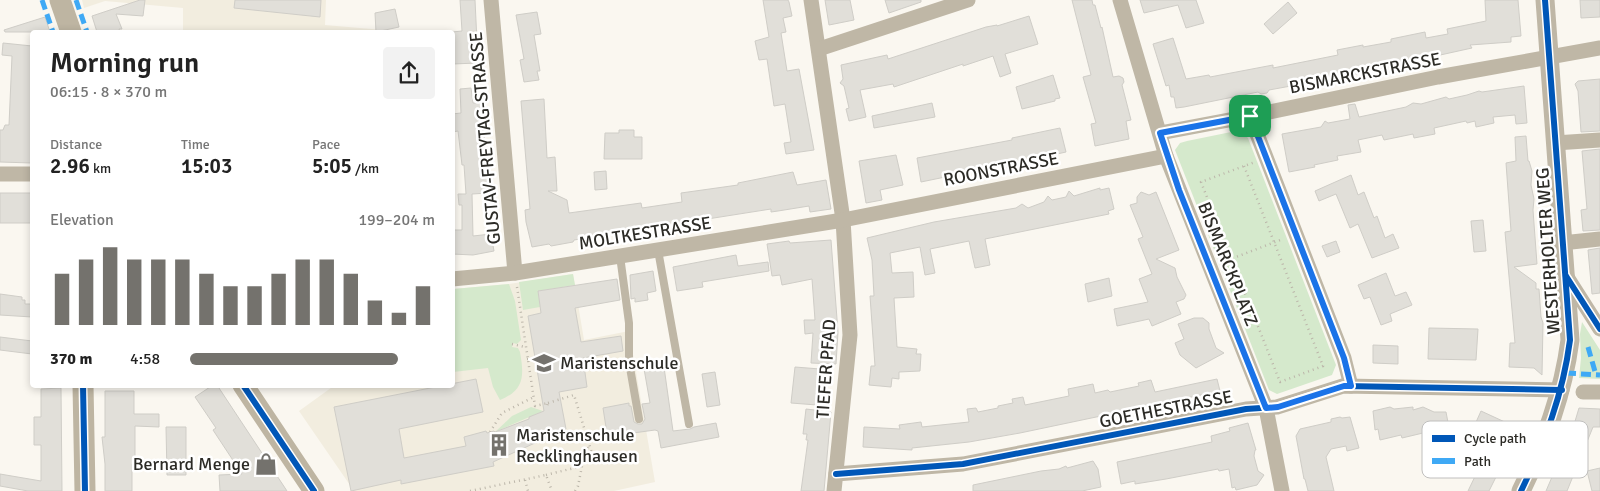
<!DOCTYPE html>
<html lang="en">
<head>
<meta charset="utf-8">
<style>
	:root { --surface:#fff; --page:#f2f2f2; --text:#222; --muted:#767676; --accent:#74726d }
	body { margin:0; font-family:Signika,sans-serif; background:var(--page); color:var(--text); height:100vh; display:flex; flex-direction:column; font-size:19px; white-space:nowrap }
	* { box-sizing:border-box; margin:0 }
	p { font-size:16px; color:var(--muted) }
	.icon { flex:none; width:28px; height:28px; fill:none; stroke:currentColor; stroke-width:2; stroke-linecap:round; stroke-linejoin:round }
	.map { position:relative; flex:1; overflow:hidden }
	.panel { position:absolute; left:30px; top:30px; width:425px; height:358px; display:flex; flex-direction:column; background:var(--surface); border-radius:5px; box-shadow:0 2px 8px #0003 }
	.panel>* { flex:none }
	.pin { position:absolute; display:grid; place-items:center; width:42px; height:42px; color:#fff; margin:-21px; border-radius:10px; box-shadow:0 2px 8px #0006 }
	.round { display:grid; place-items:center; flex:none; width:52px; height:52px; border-radius:5px; background:var(--page) }
	.headline { display:flex; align-items:center; justify-content:space-between; height:85px; padding:0 20px }
	h1 { font-size:28px; font-weight:600; line-height:38px }
	.stats { display:grid; grid-template-columns:repeat(3,1fr); gap:8px; height:85px; padding:5px 20px }
	.stats div { display:grid; align-content:center }
	.stats b { font-size:21px; font-weight:600 }
	.stats small { font-size:14px; font-weight:400 }
	.stats p { font-size:14px }
	.chart { height:140px; padding:10px 20px }
	.chart p { display:flex; justify-content:space-between }
	.chart svg { width:100%; height:90px; margin-top:5px; stroke:var(--accent); stroke-width:6 }
	ul { padding:0 20px; list-style:none; font-size:16px }
	li { display:grid; grid-template-columns:80px 60px 1fr; align-items:center; height:38px }
	li i { height:12px; border-radius:6px; background:var(--accent) }
	.map>svg:first-child { display:block }
	.built { fill:#f2eddf }
	.green { fill:#d5e9cc }
	.building { fill:#e1dfd9; stroke:#cfcdc7 }
	.lines { fill:none; stroke-linecap:round; stroke-linejoin:round }
	.path { stroke:#bcb6aa; stroke-width:2.5; stroke-dasharray:1 4; stroke-linecap:butt }
	.service { stroke:#bfb7a6; stroke-width:8 }
	.minor { stroke:#bfb7a6; stroke-width:15 }
	.tertiary { stroke:#bfb7a6; stroke-width:19 }
	.secondary { stroke:#beb5a2; stroke-width:21 }
	.quiet { stroke:#3fa9f5; stroke-width:5; stroke-dasharray:10 5; stroke-linecap:butt }
	.cycleway-casing { stroke:#fff; stroke-width:9 }
	.cycleway { stroke:#0057b8; stroke-width:6 }
	.route-casing { stroke:#fff; stroke-width:10 }
	.route { stroke:#1a73e8; stroke-width:6 }
	.labels { text-anchor:middle; stroke-width:5; stroke-linejoin:round; paint-order:stroke }
	.street-label { font-size:18px; fill:#2c2b26; stroke:#fff }
	.poi-label { font-size:18px; fill:#2c2b26; stroke:#fff; text-anchor:start }
	.key { fill:#fff; stroke:#c0bfbe; stroke-width:1 }
	.key-label { font-size:14px; fill:#2c2b26 }
</style>
</head>
<body>
<div class="map">
<svg width="1600" height="491" viewBox="0 0 1600 491">
	<rect width="100%" height="100%" fill="#faf7f0"/>
	<g class="built">
		<path d="M82,0H326L325,25L383,30V32H179L183,31V8L105,1L84,8Z"/>
		<path d="M573,274L584,340L629,331L655,482L614,491H354L299,411L335,385H452L453,289L509,284Z"/>
	</g>
	<g class="green">
		<path d="M1236,131H1240L1248,138L1336,365L1332,375L1277,394L1269,390L1175,150L1180,143L1187,141Z"/>
		<path d="M573,274L575,285L538,291L540,307L523,310L519,282Z"/>
		<path d="M509,284L515,301L521,340L517,344L513,343L512,347L518,348L520,352C524,375 525,390 500,400L493,387L488,368L453,372V289Z"/>
		<path d="M1582,322L1600,350V379L1579,378L1581,358L1580,334Z"/>
		<path d="M531,407L543,411L495,432L512,416Z"/>
	</g>
	<g class="building">
		<path d="M140,0H145L143,16L116,14L122,29H119L120,32H97L92,16Z"/>
		<path d="M235,0H321L320,17L234,8Z"/>
		<path d="M460,0H475L478,63L452,64V32L462,31Z"/>
		<path d="M763,0H788L789,2L792,16L783,18L786,32L781,33L787,71L799,69L814,150L786,154L784,143L791,142L785,104L774,106L767,59L759,60L755,41L769,37Z"/>
		<path d="M825,0H850L854,20L829,25Z"/>
		<path d="M885,0H921V2L889,13Z"/>
		<path d="M1072,0H1092L1093,5H1095L1101,28L1102,27L1113,77L1119,76L1123,78L1124,82L1122,85L1131,120L1126,121L1129,139L1095,146L1091,124L1096,123L1083,77L1091,75Z"/>
		<path d="M1140,0H1196L1204,23L1186,28L1178,5L1144,13Z"/>
		<path d="M1485,0H1518L1521,36L1511,37V42L1470,45L1472,48L1413,61L1410,65L1405,66L1398,61L1391,74L1386,67L1361,71L1362,73L1269,90L1267,93L1261,94L1258,92L1184,107L1176,108L1174,97H1171L1169,85L1166,86L1153,44L1173,38L1186,79L1209,75L1210,77L1273,65V68L1338,55L1337,50L1363,45V47L1391,42V39L1425,32L1426,38L1448,34L1447,29L1486,21Z"/>
		<path d="M1580,0H1600V17L1581,18Z"/>
		<path d="M1288,2L1297,13L1273,34L1264,24Z"/>
		<path d="M395,9L399,27L376,32L375,13Z"/>
		<path d="M537,12L541,34L534,35L540,71H537L539,80L524,82L520,60L524,59L516,15Z"/>
		<path d="M1029,16L1038,44L1005,54L1011,73L1000,77L993,56L963,66V64L894,87L893,84L860,90L866,117L849,121L846,109L849,108L844,86L840,83L843,79L841,65L887,55L888,59L986,27L997,25V26Z"/>
		<path d="M45,17L50,32H5L4,30Z"/>
		<path d="M3,43L32,46V163L0,162V130H3L5,125H9L12,56L2,55Z"/>
		<path d="M1053,75L1060,98L1055,99V101L1022,109L1016,87Z"/>
		<path d="M1600,79V131L1581,132L1578,91L1575,84L1578,81Z"/>
		<path d="M1524,86L1527,123L1516,124L1515,115L1493,117L1494,123L1476,127L1475,121L1467,123L1466,121L1434,128L1435,134L1414,138L1413,134L1384,140L1382,135L1358,140L1361,152L1337,156L1338,160L1314,165L1315,167L1289,172L1282,134L1321,127L1325,121L1328,123L1350,119L1348,105L1355,104L1359,117L1406,107L1413,103L1421,104L1446,97L1449,99L1467,95L1479,91L1482,92Z"/>
		<path d="M471,88L473,103H482L488,193L472,194L473,236L491,234L494,251L473,255L452,254V230H462V205H459L458,194H466L464,165H462L458,131L452,132V114L461,113L460,89Z"/>
		<path d="M544,99L547,158L555,157L557,191H548L567,200L569,213L641,203L642,208L682,202L681,193L738,185V183L793,172L797,185L826,180L831,209L810,212L809,206L778,211L771,212V209L574,240L573,242L551,246L549,244L532,247L526,222L525,210L530,209L521,101Z"/>
		<path d="M932,103L935,117L874,128L872,116Z"/>
		<path d="M1060,128L1066,152L1030,160V162L1011,167L1005,168L1001,166L989,168L988,171L982,172L979,170L921,182L917,158L1012,140V138Z"/>
		<path d="M619,130H634V137H642V159H604L605,133H619Z"/>
		<path d="M1526,136L1528,161H1529L1532,171L1531,185L1534,199L1533,210L1537,264L1514,267L1536,283V289H1539L1541,317L1543,323L1542,375L1534,368L1509,367L1510,343H1515L1505,232L1511,231L1506,163L1516,161L1515,137Z"/>
		<path d="M1600,149V230L1583,231L1581,210L1587,209L1582,151Z"/>
		<path d="M896,155L903,185L880,190L882,200L866,203L859,161Z"/>
		<path d="M606,171L607,189L595,190L594,172Z"/>
		<path d="M1351,175L1358,195L1364,192L1374,218L1377,216L1385,238L1393,234L1399,248L1372,258L1358,224L1350,228L1336,194L1319,201L1315,191Z"/>
		<path d="M1100,188V190L1109,188L1114,209L1108,211L1109,214L985,239L990,265L975,268L969,241L930,249L935,273L925,275L920,247L890,253L892,273L913,272L914,297L894,298L897,347L917,349L916,354H921L920,371L899,372V379L892,378L891,387L869,385L871,366H875L870,296H874L872,260L867,238L934,222L1016,208L1022,204L1028,208L1044,202L1048,196L1052,200L1066,197L1069,191L1074,196Z"/>
		<path d="M1141,192L1149,195L1156,192L1179,250L1156,259L1175,268L1177,277L1186,295L1184,299L1176,302L1181,314L1152,326L1149,319L1117,326L1114,309L1148,302L1139,279L1152,274L1138,239L1143,237L1130,205L1137,203V197Z"/>
		<rect x="0" y="193" width="32" height="30"/>
		<path d="M1483,220L1486,251L1474,252L1471,221Z"/>
		<path d="M831,240L838,332L836,364L811,363L813,333L805,334L804,320H815L812,279L782,285L780,275L772,276L767,244L789,241L790,243Z"/>
		<path d="M1336,241L1340,252L1327,257L1322,246Z"/>
		<path d="M1600,248V293L1592,294L1588,250Z"/>
		<path d="M736,255L738,266L768,262L769,271L702,282L703,287L677,291L673,267Z"/>
		<path d="M653,271L656,291L647,293L648,300L635,302V298L631,299L630,275Z"/>
		<path d="M1386,273L1395,296L1406,292L1412,305L1390,314L1392,321L1381,325L1370,297L1364,299L1358,285Z"/>
		<path d="M1109,278L1112,296L1088,302L1085,284Z"/>
		<path d="M617,279L620,300L575,308L581,342L621,336L623,351L583,358L587,387L559,392L566,429L493,462L494,466L401,484V480L351,491L334,407L476,379L483,412L399,429L404,458L466,446L464,437L486,431L487,433L494,431L495,432L529,419V417L544,411L528,316L541,313L538,291Z"/>
		<path d="M0,294L22,297V300H25V304H32V317L0,315Z"/>
		<path d="M1194,318H1203L1209,323V329L1216,348L1224,353L1196,368L1180,355L1175,343L1184,339L1178,324Z"/>
		<path d="M1429,328L1478,329L1476,360L1428,359Z"/>
		<path d="M0,337L32,341V354L0,350Z"/>
		<path d="M1373,345L1398,346V364L1373,363Z"/>
		<path d="M663,360L673,431L690,429L694,427L716,423L719,437L661,448L658,431L655,430L633,433L634,436L608,440L603,408L629,403V406H631L634,422L638,424H642L645,419L642,404L650,403L643,363Z"/>
		<path d="M795,367L820,369L817,405L791,403Z"/>
		<path d="M715,372L720,405L707,407L702,374Z"/>
		<path d="M1217,379L1220,391L1020,433L969,442L912,448V450L863,447L864,427L900,429L899,425L921,422L922,427L969,422L967,409L976,408L978,412L998,408V406L1013,403L1012,399L1023,397L1025,405L1069,396L1068,389L1093,384L1095,393L1108,390L1110,392L1139,386L1138,383L1151,380L1155,392Z"/>
		<path d="M213,385H217L287,491H220L219,475L242,474L213,430L216,428L195,397Z"/>
		<path d="M61,388L62,491H28L0,486V474L41,481V445H34V417H41V389Z"/>
		<path d="M105,391H134V414H159V427L135,426V464H132V491H105V464L102,437H105Z"/>
		<path d="M1390,407L1394,409L1413,407V410L1423,407L1434,412H1446L1450,433L1424,441L1423,433L1402,438L1401,435L1380,440L1378,429L1375,430L1373,411Z"/>
		<path d="M1579,408L1600,409V427H1593L1567,491H1546L1573,428Z"/>
		<path d="M806,409L831,412L824,491H801L808,440H806L807,434H803Z"/>
		<path d="M1481,411L1520,429L1489,491H1468L1493,439L1473,429Z"/>
		<path d="M1340,417L1342,418L1350,417L1359,448L1347,451L1346,446L1331,449L1326,457L1334,491H1308L1305,479H1304L1296,436L1300,429L1331,422V419Z"/>
		<path d="M1248,423L1256,450H1255L1254,456L1258,471L1264,475L1257,485L1236,490L1235,487L1232,488L1229,469L1219,471L1218,469L1166,479L1135,484V481L1121,484L1117,462L1212,442L1211,436L1230,431L1229,428Z"/>
		<path d="M166,427H186V475H167Z"/>
		<path d="M1093,461L1098,469L1101,487L1082,491H973V485L1041,471L1059,469L1066,466L1067,468Z"/>
		<path d="M1600,468V491H1592L1587,471Z"/>
	</g>
	<g class="lines">
		<g class="path">
			<path d="M1244,166L1323,366L1280,382L1201,182L1255,162"/>
			<path d="M1223,262L1283,239"/>
			<path d="M517,287L535,406L548,403L547,406"/>
			<path d="M512,344L525,347"/>
			<path d="M527,359L535,358"/>
			<path d="M548,403L574,395L594,460"/>
			<path d="M490,432L502,413L534,397"/>
			<path d="M546,475L582,466"/>
			<path d="M525,480L528,491"/>
			<path d="M470,491L546,475L552,491"/>
			<path d="M575,491L578,486L582,466L589,445"/>
		</g>
		<g class="service">
			<path d="M658,250L689,424"/>
			<path d="M620,256L629,323V362L639,419"/>
		</g>
		<g class="minor">
			<path d="M491,0L515,273"/>
			<path d="M811,0L843,220L850,335L834,491"/>
			<path d="M1120,0L1166,156L1266,408L1282,491"/>
			<path d="M819,49L968,0"/>
			<path d="M1250,116L1344,358L1351,386"/>
			<path d="M1160,133L1250,116L1438,77L1600,48"/>
			<path d="M1555,143L1600,140"/>
			<path d="M0,174H32"/>
			<path d="M1562,243L1600,239"/>
			<path d="M1565,274L1600,329"/>
			<path d="M452,279L515,273L843,220L1166,156"/>
			<path d="M1583,392H1600"/>
			<path d="M836,474L963,464L1246,409L1277,407L1343,386L1562,390"/>
		</g>
		<path class="tertiary" d="M1521,491C1545,442 1563,394 1570,340L1545,0"/>
		<g class="secondary">
			<path d="M60,0L71,32"/>
			<path d="M83,385L85,491"/>
			<path d="M243,385L314,491"/>
		</g>
		<g class="quiet">
			<path d="M42,0L53,32"/>
			<path d="M76,0L87,32"/>
			<path d="M1588,347L1596,375"/>
			<path d="M1566,373L1600,375"/>
		</g>
		<defs>
			<g id="cycleway">
				<path d="M1566,276L1600,329"/>
				<path d="M83,385L85,491"/>
				<path d="M243,385L314,491"/>
				<path d="M836,474L963,464L1246,409L1277,407L1343,386L1562,390"/>
				<path d="M1521,491C1545,442 1563,394 1570,340L1545,0"/>
			</g>
		</defs>
		<use href="#cycleway" class="cycleway-casing"/>
		<use href="#cycleway" class="cycleway"/>
	</g>
	<g class="lines">
		<defs>
			<path id="route" d="M1250,116L1344,358L1351,386H1344L1278,407L1266,408L1179,190L1160,133Z"/>
		</defs>
		<use href="#route" class="route-casing"/>
		<use href="#route" class="route"/>
	</g>
	<defs>
		<symbol id="school-bare" viewBox="-9 -9 18 18"><path d="M0-5L7-2L0 1L-7-2ZM-4 1L0 2.5L4 1V4Q0 6-4 4Z" fill="#74726d" stroke="#fff" stroke-width="2.5" paint-order="stroke"/></symbol>
		<symbol id="building-bare" viewBox="-9 -9 18 18"><path d="M-4-6H4V6H1V3H-1V6H-4ZM-2.5-4.3h1.7v1.8h-1.7ZM.8-4.3h1.7v1.8H.8ZM-2.5-1h1.7V.8h-1.7ZM.8-1h1.7V.8H.8Z" fill="#74726d" stroke="#fff" stroke-width="2.5" paint-order="stroke"/></symbol>
		<symbol id="shop-bare" viewBox="-9 -9 18 18"><path d="M-5-2.5h2.3a2.7 3.5 0 0 1 5.4 0H5L5.5 6h-11ZM-1.5-2.5h3a1.5 2.3 0 0 0-3 0Z" fill="#74726d" stroke="#fff" stroke-width="2.5" paint-order="stroke"/></symbol>
	</defs>
	<g fill-rule="evenodd">
		<use href="#school-bare" x="528" y="347" width="32" height="32"/>
		<use href="#building-bare" x="483" y="429" width="32" height="32"/>
		<use href="#shop-bare" x="250" y="448" width="32" height="32"/>
	</g>
	<g class="labels">
		<g class="street-label">
			<text transform="translate(1365 73) rotate(-11)" y="6">BISMARCKSTRASSE</text>
			<text transform="translate(485 138) rotate(-95)" y="6">GUSTAV-FREYTAG-STRASSE</text>
			<text transform="translate(1001 169) rotate(-11)" y="6">ROONSTRASSE</text>
			<text transform="translate(645 233) rotate(-9)" y="6">MOLTKESTRASSE</text>
			<text transform="translate(1548 251) rotate(-94)" y="6">WESTERHOLTER WEG</text>
			<text transform="translate(1228 264) rotate(68)" y="6">BISMARCKPLATZ</text>
			<text transform="translate(826 369) rotate(-86)" y="6">TIEFER PFAD</text>
			<text transform="translate(1166 409) rotate(-11)" y="6">GOETHESTRASSE</text>
		</g>
		<g class="poi-label">
			<text x="560" y="369">Maristenschule</text>
			<text x="516" y="441">Maristenschule<tspan x="516" dy="21">Recklinghausen</tspan></text>
			<text x="250" y="470" text-anchor="end">Bernard Menge</text>
		</g>
	</g>
	<rect x="1422" y="421" width="166" height="57" rx="8" class="key"/>
	<rect x="1432" y="435" width="23" height="7" fill="#0057b8"/>
	<rect x="1432" y="458" width="23" height="6" fill="#3fa9f5"/>
	<g class="key-label">
		<text x="1464" y="443">Cycle path</text>
		<text x="1464" y="466">Path</text>
	</g>
</svg>
<div class="pin" style="left:1250px;top:116px;background:#1e9e55"><svg class="icon" aria-label="arrive" viewBox="0 0 24 24"><path d="M6 21V4h12l-3 4 3 4H6"/></svg></div>
<section class="panel">
<div class="headline"><div><h1>Morning run</h1><p>06:15 · 8 × 370 m</p></div><a class="round"><svg class="icon" aria-label="share" viewBox="0 0 24 24"><path d="M12 15V3M7 8l5-5 5 5M5 13v7h14v-7"/></svg></a></div>
<div class="stats">
<div><p>Distance</p><b>2.96<small> km</small></b></div>
<div><p>Time</p><b>15:03</b></div>
<div><p>Pace</p><b>5:05<small> /km</small></b></div>
</div>
<div class="chart"><p><span>Elevation</span>199–204 m</p>
<svg viewBox="0 0 160 44" preserveAspectRatio="none"><path d="M5 44V19M15 44V12M25 44V6M35 44V12M45 44V12M55 44V12M65 44V19M75 44V25M85 44V25M95 44V19M105 44V12M115 44V12M125 44V19M135 44V32M145 44V38M155 44V25"/></svg>
</div>
<ul>
<li><b>370 m</b>4:58<i style="width:85%"></i></li>
</ul>
</section>
</div>
</body>
</html>
